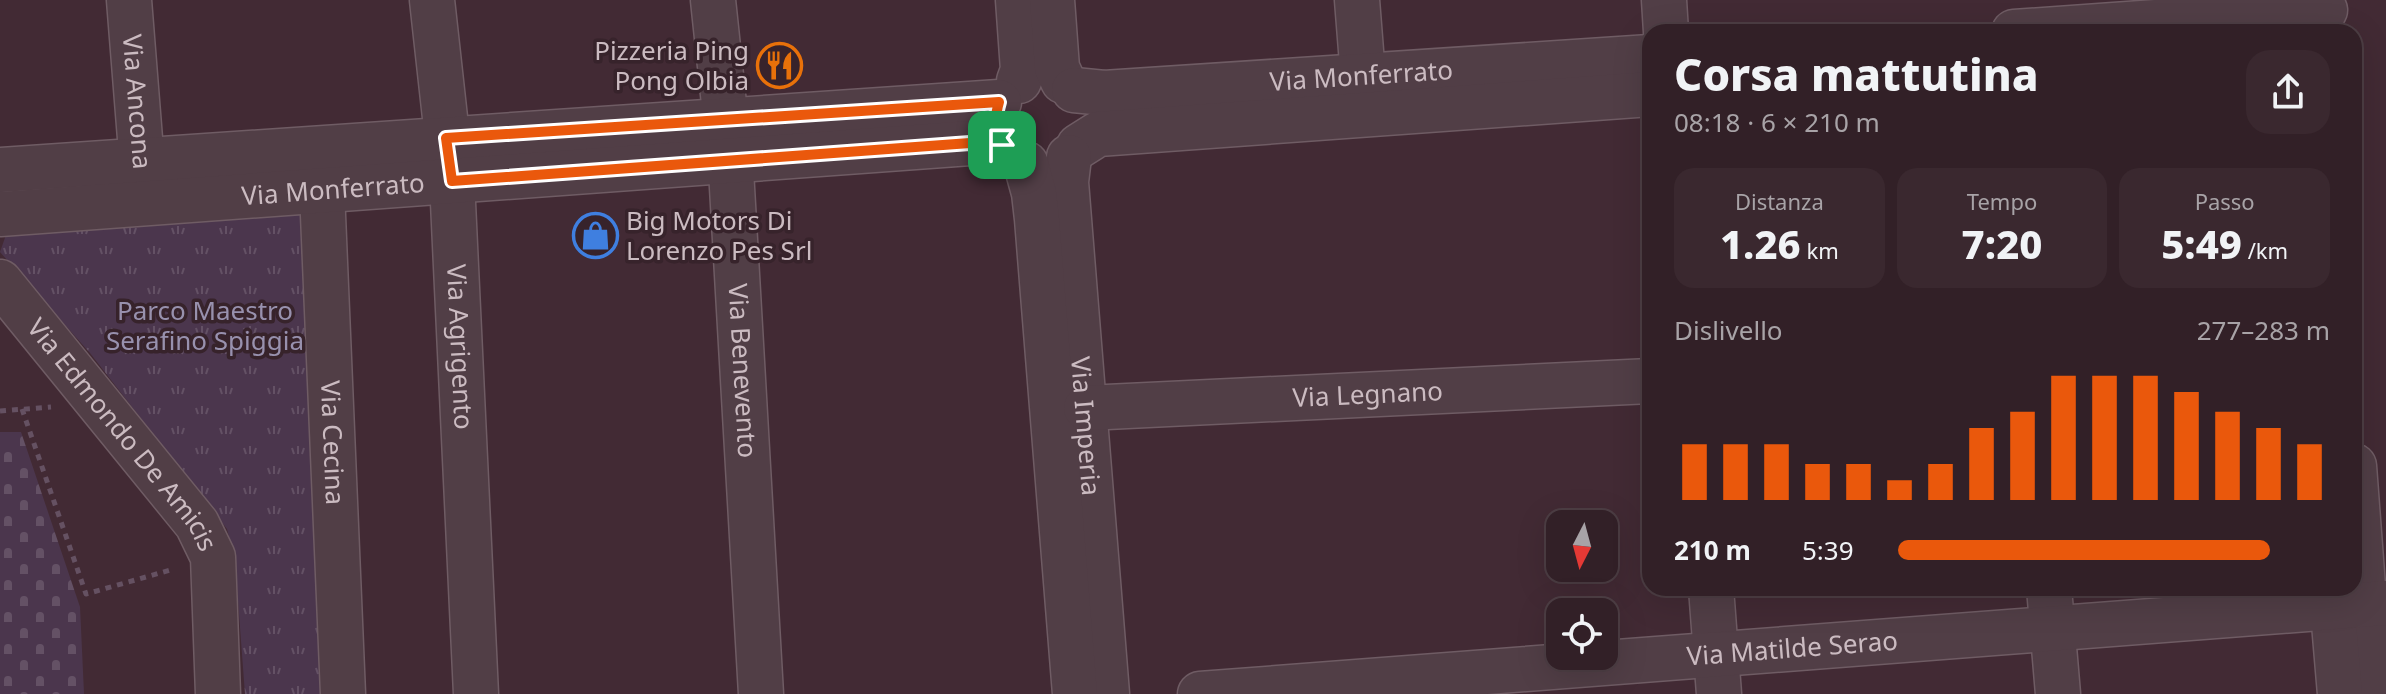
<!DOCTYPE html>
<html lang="it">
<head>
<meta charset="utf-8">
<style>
	:root { --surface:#322027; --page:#3a282f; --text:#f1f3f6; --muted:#a8a3a7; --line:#4d3e44; --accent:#ea580c }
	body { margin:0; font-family:"Noto Sans",sans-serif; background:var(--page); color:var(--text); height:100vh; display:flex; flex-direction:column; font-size:30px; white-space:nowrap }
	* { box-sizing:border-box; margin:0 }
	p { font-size:26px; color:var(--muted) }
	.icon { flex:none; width:44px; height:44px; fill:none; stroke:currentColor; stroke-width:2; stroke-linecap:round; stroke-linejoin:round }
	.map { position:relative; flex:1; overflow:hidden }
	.sheet { position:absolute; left:1642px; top:24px; width:720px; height:572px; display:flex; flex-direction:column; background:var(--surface); border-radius:24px; box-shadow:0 8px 32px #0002,0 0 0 2px var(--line) }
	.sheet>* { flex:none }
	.needle { width:52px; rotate:186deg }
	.buttons { position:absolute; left:1546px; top:510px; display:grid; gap:16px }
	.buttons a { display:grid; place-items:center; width:72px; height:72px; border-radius:16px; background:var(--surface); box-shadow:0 8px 32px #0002,0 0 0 2px var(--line); font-size:40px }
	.pin { position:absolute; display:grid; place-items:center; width:68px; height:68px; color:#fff; margin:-34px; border-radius:16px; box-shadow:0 4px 12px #0006 }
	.round { display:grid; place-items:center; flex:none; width:84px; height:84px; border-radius:24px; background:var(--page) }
	.summary { display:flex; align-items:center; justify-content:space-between; height:136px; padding:0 32px }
	h1 { font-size:44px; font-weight:800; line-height:60px }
	.figures { display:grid; grid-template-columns:repeat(3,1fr); gap:12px; height:136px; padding:8px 32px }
	.figures div { display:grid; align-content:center; border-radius:20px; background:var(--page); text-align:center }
	.figures b { font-size:40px; font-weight:800 }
	.figures small { font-size:22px; font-weight:400 }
	.figures p { font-size:22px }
	.chart { height:224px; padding:16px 32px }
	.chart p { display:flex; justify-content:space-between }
	.chart svg { width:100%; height:144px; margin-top:8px; stroke:var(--accent); stroke-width:6 }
	ul { padding:0 32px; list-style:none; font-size:26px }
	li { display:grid; grid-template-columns:128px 96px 1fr; align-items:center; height:60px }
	li i { height:20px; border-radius:10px; background:var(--accent) }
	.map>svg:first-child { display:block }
	.grass { fill:url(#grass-tufts) }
	.cemetery { fill:url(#cemetery-stones) }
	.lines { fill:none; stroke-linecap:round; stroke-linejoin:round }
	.minor-casing { stroke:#6f5c64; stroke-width:47 }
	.path { stroke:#655162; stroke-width:5; stroke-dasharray:6 6; stroke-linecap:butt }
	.minor { stroke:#513e46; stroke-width:44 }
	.route-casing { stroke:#fff; stroke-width:16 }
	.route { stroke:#ea580c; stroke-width:10 }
	.labels { text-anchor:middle; stroke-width:7; stroke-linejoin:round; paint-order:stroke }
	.poi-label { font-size:26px; fill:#cbbbc1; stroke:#37232b; text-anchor:end }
	.street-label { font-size:26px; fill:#cbbbc1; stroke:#37232b }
	.park-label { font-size:26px; fill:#9891ae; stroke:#37232b }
</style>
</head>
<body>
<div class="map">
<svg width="2386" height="694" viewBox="0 0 2386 694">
	<defs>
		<pattern id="grass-tufts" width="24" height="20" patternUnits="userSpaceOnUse" patternTransform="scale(2)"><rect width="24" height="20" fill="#4b364d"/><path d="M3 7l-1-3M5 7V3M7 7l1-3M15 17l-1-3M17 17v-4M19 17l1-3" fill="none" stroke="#645165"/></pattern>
		<pattern id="cemetery-stones" width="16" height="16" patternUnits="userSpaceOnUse" patternTransform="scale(2)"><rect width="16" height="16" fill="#4b364d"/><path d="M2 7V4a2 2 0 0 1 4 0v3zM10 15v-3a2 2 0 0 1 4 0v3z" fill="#645165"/></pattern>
	</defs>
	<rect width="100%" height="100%" fill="#422a34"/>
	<path class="grass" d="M290,210L308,218L328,694H245L235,560L227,529L90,353L0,252L6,235Z"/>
	<path class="cemetery" d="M0,432H21L80,607L84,694H0Z"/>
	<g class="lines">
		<defs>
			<g id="minor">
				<path id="s1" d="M129,0L144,189"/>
				<path id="s2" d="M432,0L452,181L476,694"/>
				<path id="s3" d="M713,0L731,170L761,694"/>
				<path d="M1018,0L1023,70L1019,81"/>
				<path d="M1052,0L1057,68L1063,81"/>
				<path d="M1357,0L1363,76"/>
				<path d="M1664,0L1666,32"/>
				<path d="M2014,32L2325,10"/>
				<path id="s4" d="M1074,90L1104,93L1650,57"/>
				<path d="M1079,146L1098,134L1650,94"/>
				<path id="s5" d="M1069,157L1066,182L1107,694"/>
				<path d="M1026,164L1034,193L1037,219L1075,694"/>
				<path d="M0,170L999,102"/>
				<path id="s6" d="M322,191L343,694"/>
				<path id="s7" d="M0,214L970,143L1002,145"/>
				<path id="s8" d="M0,282L197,524L213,557L218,694"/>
				<path id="s9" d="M1086,408L1650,381"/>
				<path d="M2354,466L2371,694"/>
				<path d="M1711,588L1719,694"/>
				<path d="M2049,588L2058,694"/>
				<path d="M2331,588L2340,694"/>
				<path id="s10" d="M1200,694L2386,603"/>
			</g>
		</defs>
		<use href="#minor" class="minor-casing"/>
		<g class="path">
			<path d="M22,409L86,594L174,569"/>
			<path d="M0,411L51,407"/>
		</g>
		<use href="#minor" class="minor"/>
	</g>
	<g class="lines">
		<defs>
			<path id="route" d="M999,102C994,119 995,130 1002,145L970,143L452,181L446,138Z"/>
		</defs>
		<use href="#route" class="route-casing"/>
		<use href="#route" class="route"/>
	</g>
	<defs>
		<symbol id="restaurant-ring" viewBox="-11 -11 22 22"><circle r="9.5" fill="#37232b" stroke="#e8710a" stroke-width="1.5"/><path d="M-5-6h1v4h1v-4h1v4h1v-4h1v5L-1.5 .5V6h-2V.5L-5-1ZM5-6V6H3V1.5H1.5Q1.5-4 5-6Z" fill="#e8710a"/></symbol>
		<symbol id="shop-ring" viewBox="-11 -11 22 22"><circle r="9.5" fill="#37232b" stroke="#3f7fe0" stroke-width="1.5"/><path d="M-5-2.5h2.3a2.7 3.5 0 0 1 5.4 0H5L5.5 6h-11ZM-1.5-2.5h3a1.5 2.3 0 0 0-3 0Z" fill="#3f7fe0"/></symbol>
	</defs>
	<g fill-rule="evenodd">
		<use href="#restaurant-ring" x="754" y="40" width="51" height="51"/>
		<use href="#shop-ring" x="570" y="210" width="51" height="51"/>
	</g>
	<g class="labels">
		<g class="poi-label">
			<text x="749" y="60">Pizzeria Ping<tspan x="749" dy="30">Pong Olbia</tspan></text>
			<text x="626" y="230" text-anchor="start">Big Motors Di<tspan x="626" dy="30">Lorenzo Pes Srl</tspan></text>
		</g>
		<g class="street-label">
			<text dy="9" stroke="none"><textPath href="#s4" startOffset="288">Via Monferrato</textPath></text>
			<text dy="9" stroke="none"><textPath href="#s1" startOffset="102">Via Ancona</textPath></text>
			<text dy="9" stroke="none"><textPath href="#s7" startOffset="334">Via Monferrato</textPath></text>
			<text dy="9" stroke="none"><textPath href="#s2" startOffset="348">Via Agrigento</textPath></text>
			<text dy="9" stroke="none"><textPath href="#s3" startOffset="372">Via Benevento</textPath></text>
			<text dy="9" stroke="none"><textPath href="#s9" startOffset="282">Via Legnano</textPath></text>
			<text dy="9" stroke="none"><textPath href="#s5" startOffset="270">Via Imperia</textPath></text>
			<text dy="9" stroke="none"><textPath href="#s8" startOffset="196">Via Edmondo De Amicis</textPath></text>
			<text dy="9" stroke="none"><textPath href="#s6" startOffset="252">Via Cecina</textPath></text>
			<text dy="9" stroke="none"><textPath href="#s10" startOffset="594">Via Matilde Serao</textPath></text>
		</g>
		<g class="park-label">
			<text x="205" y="320">Parco Maestro<tspan x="205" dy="30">Serafino Spiggia</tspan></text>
		</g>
	</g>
</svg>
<div class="buttons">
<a><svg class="needle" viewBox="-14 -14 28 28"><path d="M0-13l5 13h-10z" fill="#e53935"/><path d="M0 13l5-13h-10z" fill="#a8a3a7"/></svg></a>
<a><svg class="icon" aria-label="locate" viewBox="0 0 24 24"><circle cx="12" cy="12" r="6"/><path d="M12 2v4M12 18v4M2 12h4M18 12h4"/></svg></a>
</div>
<div class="pin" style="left:1002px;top:145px;background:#1e9e55"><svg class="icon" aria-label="arrive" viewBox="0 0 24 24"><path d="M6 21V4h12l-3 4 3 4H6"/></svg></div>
<section class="sheet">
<div class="summary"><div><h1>Corsa mattutina</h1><p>08:18 · 6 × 210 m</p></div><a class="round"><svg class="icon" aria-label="share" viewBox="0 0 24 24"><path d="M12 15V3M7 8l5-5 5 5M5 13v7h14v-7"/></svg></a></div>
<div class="figures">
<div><p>Distanza</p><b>1.26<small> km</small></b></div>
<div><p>Tempo</p><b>7:20</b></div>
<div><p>Passo</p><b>5:49<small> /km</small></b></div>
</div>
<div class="chart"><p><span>Dislivello</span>277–283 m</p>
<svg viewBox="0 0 160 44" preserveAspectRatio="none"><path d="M5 44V27M15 44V27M25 44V27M35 44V33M45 44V33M55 44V38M65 44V33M75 44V22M85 44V17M95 44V6M105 44V6M115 44V6M125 44V11M135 44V17M145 44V22M155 44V27"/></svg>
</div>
<ul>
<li><b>210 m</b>5:39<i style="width:86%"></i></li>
</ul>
</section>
</div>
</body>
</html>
